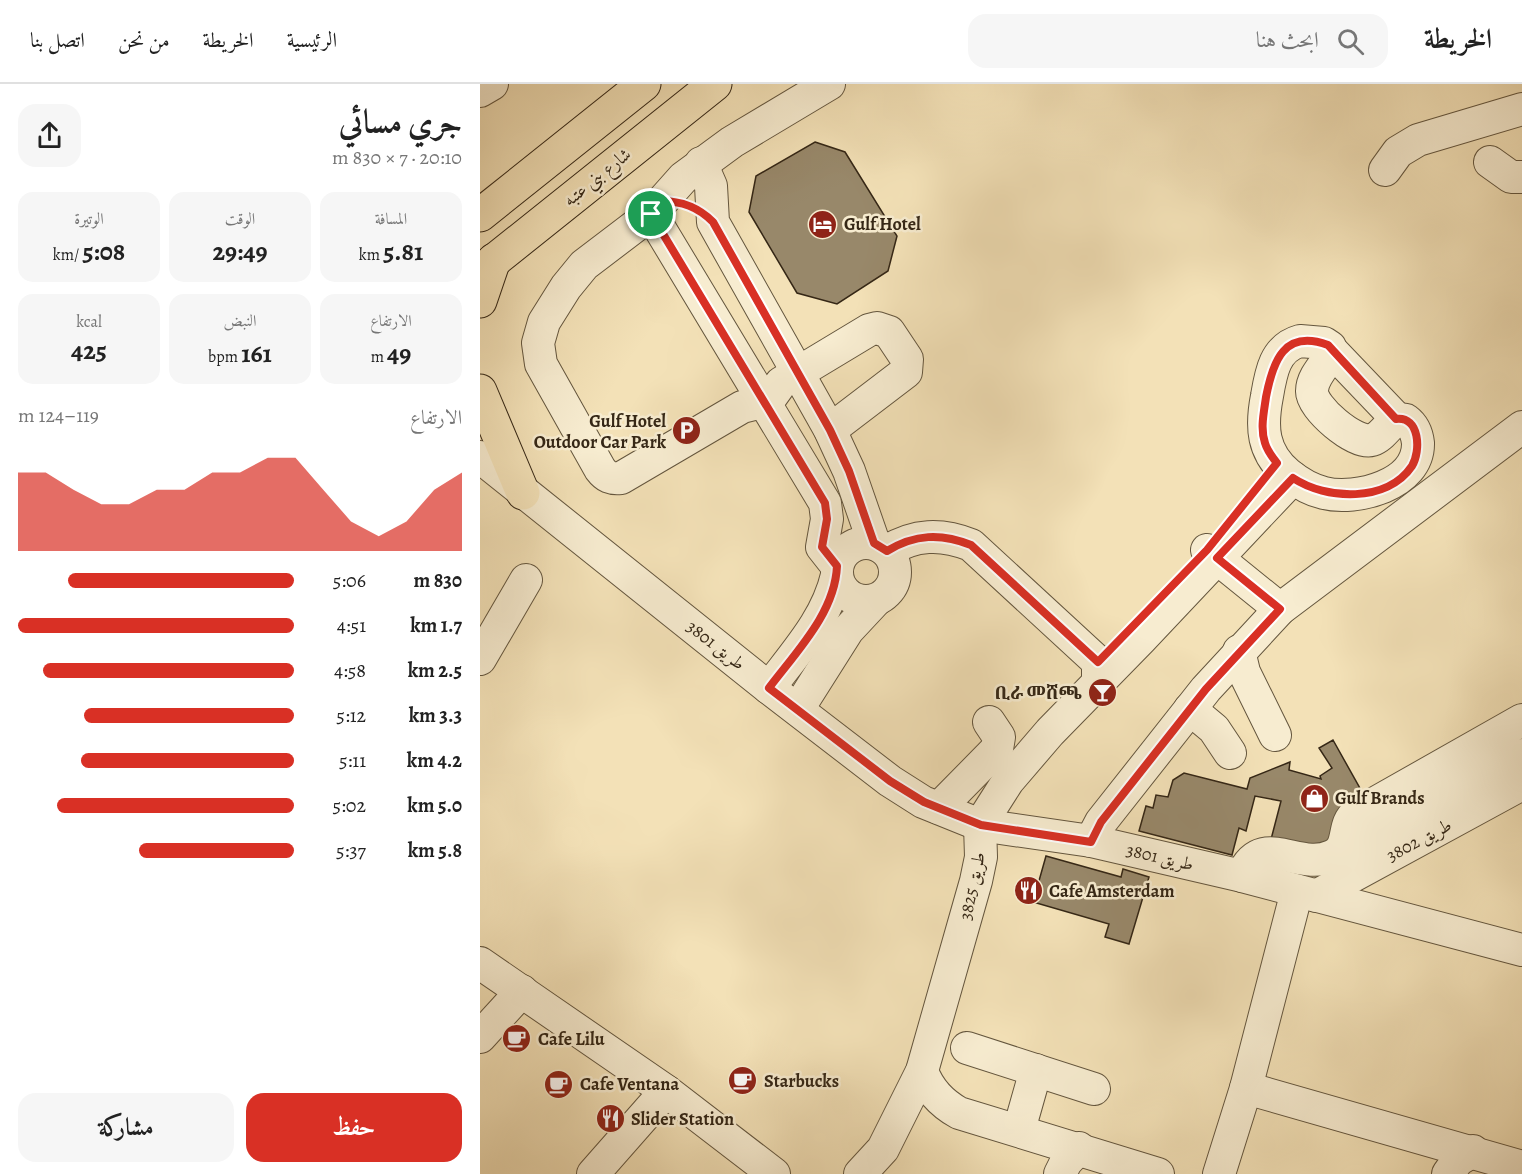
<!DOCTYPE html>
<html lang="ar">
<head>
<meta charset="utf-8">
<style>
	:root { --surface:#fff; --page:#f6f6f6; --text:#222; --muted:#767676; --line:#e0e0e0; --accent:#d93025 }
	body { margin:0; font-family:Alegreya,Amiri,"Noto Serif Ethiopic",serif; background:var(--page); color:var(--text); direction:rtl; height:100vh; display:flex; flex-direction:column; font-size:22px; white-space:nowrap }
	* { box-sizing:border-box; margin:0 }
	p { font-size:20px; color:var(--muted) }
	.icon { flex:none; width:33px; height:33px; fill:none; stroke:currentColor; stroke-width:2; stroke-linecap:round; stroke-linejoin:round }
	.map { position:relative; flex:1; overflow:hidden; direction:ltr }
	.details { display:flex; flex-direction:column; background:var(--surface); width:480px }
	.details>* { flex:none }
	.pin { position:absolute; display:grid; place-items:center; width:51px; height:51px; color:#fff; margin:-26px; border:3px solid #fff; border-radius:50%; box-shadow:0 2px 6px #0007 }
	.round { display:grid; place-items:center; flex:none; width:63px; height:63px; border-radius:18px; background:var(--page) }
	.summary { display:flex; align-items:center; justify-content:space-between; height:102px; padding:0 18px }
	h1 { font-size:33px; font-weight:600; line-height:45px }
	.stats { display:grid; grid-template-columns:repeat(3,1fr); gap:9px; height:102px; padding:6px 18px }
	.stats div { display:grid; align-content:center; border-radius:15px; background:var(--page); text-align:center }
	.stats b { font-size:26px; font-weight:600 }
	.stats small { font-size:16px; font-weight:400 }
	.stats p { font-size:16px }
	.chart { height:168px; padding:12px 18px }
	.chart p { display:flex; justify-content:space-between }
	.chart svg { width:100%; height:108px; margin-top:6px; fill:var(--accent); opacity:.7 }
	.primary-button { display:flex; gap:12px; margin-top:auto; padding:12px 18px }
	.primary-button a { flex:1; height:69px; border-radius:18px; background:var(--accent); color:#fff; font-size:24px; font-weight:600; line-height:69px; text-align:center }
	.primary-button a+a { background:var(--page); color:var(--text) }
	ul { padding:0 18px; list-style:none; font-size:20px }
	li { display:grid; grid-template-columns:96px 72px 1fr; align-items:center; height:45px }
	li i { height:15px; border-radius:8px; background:var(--accent) }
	header { display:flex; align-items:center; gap:36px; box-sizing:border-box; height:84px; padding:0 30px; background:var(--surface); border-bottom:2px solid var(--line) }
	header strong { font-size:28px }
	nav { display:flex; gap:33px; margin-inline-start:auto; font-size:21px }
	.search { width:420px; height:54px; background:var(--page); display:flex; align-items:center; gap:15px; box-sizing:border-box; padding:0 21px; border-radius:18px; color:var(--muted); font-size:22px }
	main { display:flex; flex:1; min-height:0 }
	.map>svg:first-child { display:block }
	.building { fill:#98886a; stroke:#352716; stroke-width:1.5 }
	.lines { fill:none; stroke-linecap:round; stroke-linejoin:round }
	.minor-casing { stroke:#64563e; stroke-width:34 }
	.major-casing { stroke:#352716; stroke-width:35 }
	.minor { stroke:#f7ecd0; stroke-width:32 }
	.major { stroke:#f3e1b7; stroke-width:33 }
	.route-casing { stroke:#fff; stroke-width:12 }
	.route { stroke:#d93025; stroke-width:8 }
	.labels { text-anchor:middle; stroke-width:5; stroke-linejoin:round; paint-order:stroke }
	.street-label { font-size:18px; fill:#352716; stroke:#f7ecd0 }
	.poi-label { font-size:18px; font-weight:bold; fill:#352716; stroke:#f7ecd0; text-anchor:start }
</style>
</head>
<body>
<header>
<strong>الخريطة</strong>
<div class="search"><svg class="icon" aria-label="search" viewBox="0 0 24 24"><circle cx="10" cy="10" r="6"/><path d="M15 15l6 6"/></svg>ابحث هنا</div>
<nav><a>الرئيسية</a><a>الخريطة</a><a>من نحن</a><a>اتصل بنا</a></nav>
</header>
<main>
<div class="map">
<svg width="1042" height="1090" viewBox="0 0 1042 1090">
	<rect width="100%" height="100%" fill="#f3e1b7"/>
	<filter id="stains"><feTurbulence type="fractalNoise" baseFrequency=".00333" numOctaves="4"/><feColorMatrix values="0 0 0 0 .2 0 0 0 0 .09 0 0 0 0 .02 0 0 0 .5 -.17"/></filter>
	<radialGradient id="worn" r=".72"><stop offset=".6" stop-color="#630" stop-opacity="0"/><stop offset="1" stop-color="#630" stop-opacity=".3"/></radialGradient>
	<g class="building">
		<path d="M335,58L365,68L417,152L408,187L357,220L317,209L269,128L276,92Z"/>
		<path d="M853,656L886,715L846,763H789L801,717L775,712L766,747L759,744L752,771L659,747L666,722L673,724L676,711L688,713L693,696L704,689L767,705L770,694L810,678L809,686L841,695L840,692L852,684L839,664Z"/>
		<path d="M566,772L641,793L643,785L669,793L649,860L625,853L629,840L553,818Z"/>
	</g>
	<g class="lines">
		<defs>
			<g id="minor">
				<path d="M349,0L252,58L203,94L171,130L104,181L86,203L64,238L58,259L61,280L120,385C126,393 131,395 141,394L262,323L278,319L286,320L301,299L389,246L397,244L409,248L427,275L426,288L350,346"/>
				<path d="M0,7L12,0"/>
				<path d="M1010,78L1031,93H1042"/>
				<path d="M221,79L231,102L233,138L350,346L369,387L394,459"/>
				<path d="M905,86L918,68L938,56L1042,25"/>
				<path d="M171,130L345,419L347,435L342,463L357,482"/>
				<path d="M820,257L844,259L850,263L852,270C845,281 832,293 832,307C831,323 875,361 892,356C902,353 908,341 917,335L926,336C934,342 937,350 938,359C939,401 876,417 844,409C831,406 819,399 808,390C782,368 781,343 787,312C791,288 795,264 820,257Z"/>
				<path d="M852,267L917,335"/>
				<path d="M0,373L289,604L410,697L443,718L500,741L611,757L762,792L1042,866"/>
				<circle cx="386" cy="488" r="29"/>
				<path d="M727,466L800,525"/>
				<path d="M407,467C435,450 461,449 491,461L618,578V599"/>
				<path d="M759,567L764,588L795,651"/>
				<path d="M0,575L46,496"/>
				<path d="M289,604C316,568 347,535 357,491"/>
				<path d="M318,625L368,546L396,516"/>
				<path d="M710,625L734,645L750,669"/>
				<path d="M459,724L517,665L519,653L509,638"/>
				<path d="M611,757L621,738L726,605L800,525L1042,343"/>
				<path d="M855,771L881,761L1042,671"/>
				<path d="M762,792C781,745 818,788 852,772C872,763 861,741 876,730L1042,636"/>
				<path d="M836,812L1042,700"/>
				<path d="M0,879L186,1007L294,1090"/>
				<path d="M0,953L42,907"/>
				<path d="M487,964L614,1005"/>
				<path d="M442,987C449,1006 461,1019 479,1029L678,1090"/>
				<path d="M766,1004L1042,1083"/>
				<path d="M539,1046L556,986"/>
				<path d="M113,1090L186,1007"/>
				<path d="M380,1090L403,1065L442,987L496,797L501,773L500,741L528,697L570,648L661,555L813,394"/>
				<path d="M580,1090L586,1078L599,1064"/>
				<path d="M739,1090L766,1004L817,807"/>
				<path d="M968,1090L978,1076L993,1067"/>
			</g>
			<g id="major">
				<path d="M0,131L164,0"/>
				<path d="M0,188L235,0"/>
				<path d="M0,217L14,176"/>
				<path d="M0,307L43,409"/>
			</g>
		</defs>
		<use href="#minor" class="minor-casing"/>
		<use href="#major" class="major-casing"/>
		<use href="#minor" class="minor"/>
		<use href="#major" class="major"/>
	</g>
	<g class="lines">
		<defs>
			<path id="route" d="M181,117C202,117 218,123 233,138L350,346L369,387L394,459L407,467C435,450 461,449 491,461L618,578L727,466L797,379C792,373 787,366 785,359C780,344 784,328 786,313C793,277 804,245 848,261L916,335C940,332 941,367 932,382C907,419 846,416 813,394L737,474L800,525L726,605L621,738L611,758L501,741L444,718L410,697L289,604C316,568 355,529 357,482L342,463L347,435L345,419L171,130Z"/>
		</defs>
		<use href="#route" class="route-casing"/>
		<use href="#route" class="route"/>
	</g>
	<defs>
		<symbol id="hotel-disc" viewBox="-11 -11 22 22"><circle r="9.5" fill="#8f2418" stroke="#f7ecd0"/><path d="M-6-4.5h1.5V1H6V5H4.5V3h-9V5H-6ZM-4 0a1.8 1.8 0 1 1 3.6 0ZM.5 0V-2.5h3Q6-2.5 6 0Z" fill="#fff"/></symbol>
		<symbol id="parking-disc" viewBox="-11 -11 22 22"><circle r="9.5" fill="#8f2418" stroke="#f7ecd0"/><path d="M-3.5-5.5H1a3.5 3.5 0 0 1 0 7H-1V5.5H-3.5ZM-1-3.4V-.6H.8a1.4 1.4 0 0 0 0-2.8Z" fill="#fff"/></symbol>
		<symbol id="bar-disc" viewBox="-11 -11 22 22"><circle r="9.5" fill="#8f2418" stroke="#f7ecd0"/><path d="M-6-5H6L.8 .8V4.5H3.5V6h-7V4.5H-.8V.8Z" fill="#fff"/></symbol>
		<symbol id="shop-disc" viewBox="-11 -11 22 22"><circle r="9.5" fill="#8f2418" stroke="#f7ecd0"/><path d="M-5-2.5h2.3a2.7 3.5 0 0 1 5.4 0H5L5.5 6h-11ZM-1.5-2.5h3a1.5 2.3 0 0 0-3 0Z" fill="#fff"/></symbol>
		<symbol id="restaurant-disc" viewBox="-11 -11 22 22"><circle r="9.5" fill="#8f2418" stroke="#f7ecd0"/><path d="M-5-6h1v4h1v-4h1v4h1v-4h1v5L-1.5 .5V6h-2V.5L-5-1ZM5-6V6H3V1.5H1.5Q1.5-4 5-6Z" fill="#fff"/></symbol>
		<symbol id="cafe-disc" viewBox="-11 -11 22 22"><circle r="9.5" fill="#8f2418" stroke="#f7ecd0"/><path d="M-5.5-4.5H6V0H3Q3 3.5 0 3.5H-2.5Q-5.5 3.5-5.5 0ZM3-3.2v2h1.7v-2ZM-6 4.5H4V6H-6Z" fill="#fff"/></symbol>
	</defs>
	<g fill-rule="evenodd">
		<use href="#hotel-disc" x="326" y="124" width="33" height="33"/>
		<use href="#parking-disc" x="190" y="330" width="33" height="33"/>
		<use href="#bar-disc" x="606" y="592" width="33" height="33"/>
		<use href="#shop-disc" x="818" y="698" width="33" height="33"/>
		<use href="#restaurant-disc" x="532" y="790" width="33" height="33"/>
		<use href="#cafe-disc" x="20" y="938" width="33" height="33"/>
		<use href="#cafe-disc" x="246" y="980" width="33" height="33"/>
		<use href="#cafe-disc" x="62" y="984" width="33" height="33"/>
		<use href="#restaurant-disc" x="114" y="1018" width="33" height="33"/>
	</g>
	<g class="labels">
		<g class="street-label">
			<text transform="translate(117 93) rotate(-39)" y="6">شارع بني عتبه</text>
			<text transform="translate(236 561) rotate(38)" y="6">طريق 3801</text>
			<text transform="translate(939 756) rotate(-28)" y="6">طريق 3802</text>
			<text transform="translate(680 773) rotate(13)" y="6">طريق 3801</text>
			<text transform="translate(492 802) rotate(-78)" y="6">طريق 3825</text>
		</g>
		<g class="poi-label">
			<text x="364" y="146">Gulf Hotel</text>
			<text x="186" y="343" text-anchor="end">Gulf Hotel<tspan x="186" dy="21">Outdoor Car Park</tspan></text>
			<text x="602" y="615" text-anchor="end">ቢራ መሸጫ</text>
			<text x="855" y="720">Gulf Brands</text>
			<text x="569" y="813">Cafe Amsterdam</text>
			<text x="58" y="961">Cafe Lilu</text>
			<text x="284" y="1003">Starbucks</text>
			<text x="100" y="1006">Cafe Ventana</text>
			<text x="151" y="1041">Slider Station</text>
		</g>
	</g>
	<rect width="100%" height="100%" filter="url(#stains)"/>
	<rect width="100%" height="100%" fill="url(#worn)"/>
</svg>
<div class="pin" style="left:171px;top:130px;background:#1e9e55"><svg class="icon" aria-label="arrive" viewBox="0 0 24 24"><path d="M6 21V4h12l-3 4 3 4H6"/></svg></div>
</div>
<section class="details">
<div class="summary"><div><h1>جري مسائي</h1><p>20:10 · 7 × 830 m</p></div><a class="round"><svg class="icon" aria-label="share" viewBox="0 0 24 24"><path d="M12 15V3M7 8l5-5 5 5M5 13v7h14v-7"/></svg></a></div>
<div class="stats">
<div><p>المسافة</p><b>5.81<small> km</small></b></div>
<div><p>الوقت</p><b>29:49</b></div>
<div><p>الوتيرة</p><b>5:08<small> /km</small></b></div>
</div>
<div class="stats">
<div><p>الارتفاع</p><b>49<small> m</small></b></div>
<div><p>النبض</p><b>161<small> bpm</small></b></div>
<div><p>kcal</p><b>425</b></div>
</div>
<div class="chart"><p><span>الارتفاع</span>119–124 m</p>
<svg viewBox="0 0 160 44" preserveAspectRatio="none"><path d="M0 44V12L10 12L20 19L30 25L40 25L50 19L60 19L70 12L80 12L90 6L100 6L110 19L120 32L130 38L140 32L150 19L160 12V44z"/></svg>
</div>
<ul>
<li><b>830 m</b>5:06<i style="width:82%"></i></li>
<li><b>1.7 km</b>4:51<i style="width:100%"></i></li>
<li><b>2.5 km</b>4:58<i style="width:91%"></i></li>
<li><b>3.3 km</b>5:12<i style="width:76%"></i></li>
<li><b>4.2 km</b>5:11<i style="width:77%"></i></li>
<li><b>5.0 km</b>5:02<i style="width:86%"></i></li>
<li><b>5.8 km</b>5:37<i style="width:56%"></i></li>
</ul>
<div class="primary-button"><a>حفظ</a><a>مشاركة</a></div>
</section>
</main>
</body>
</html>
